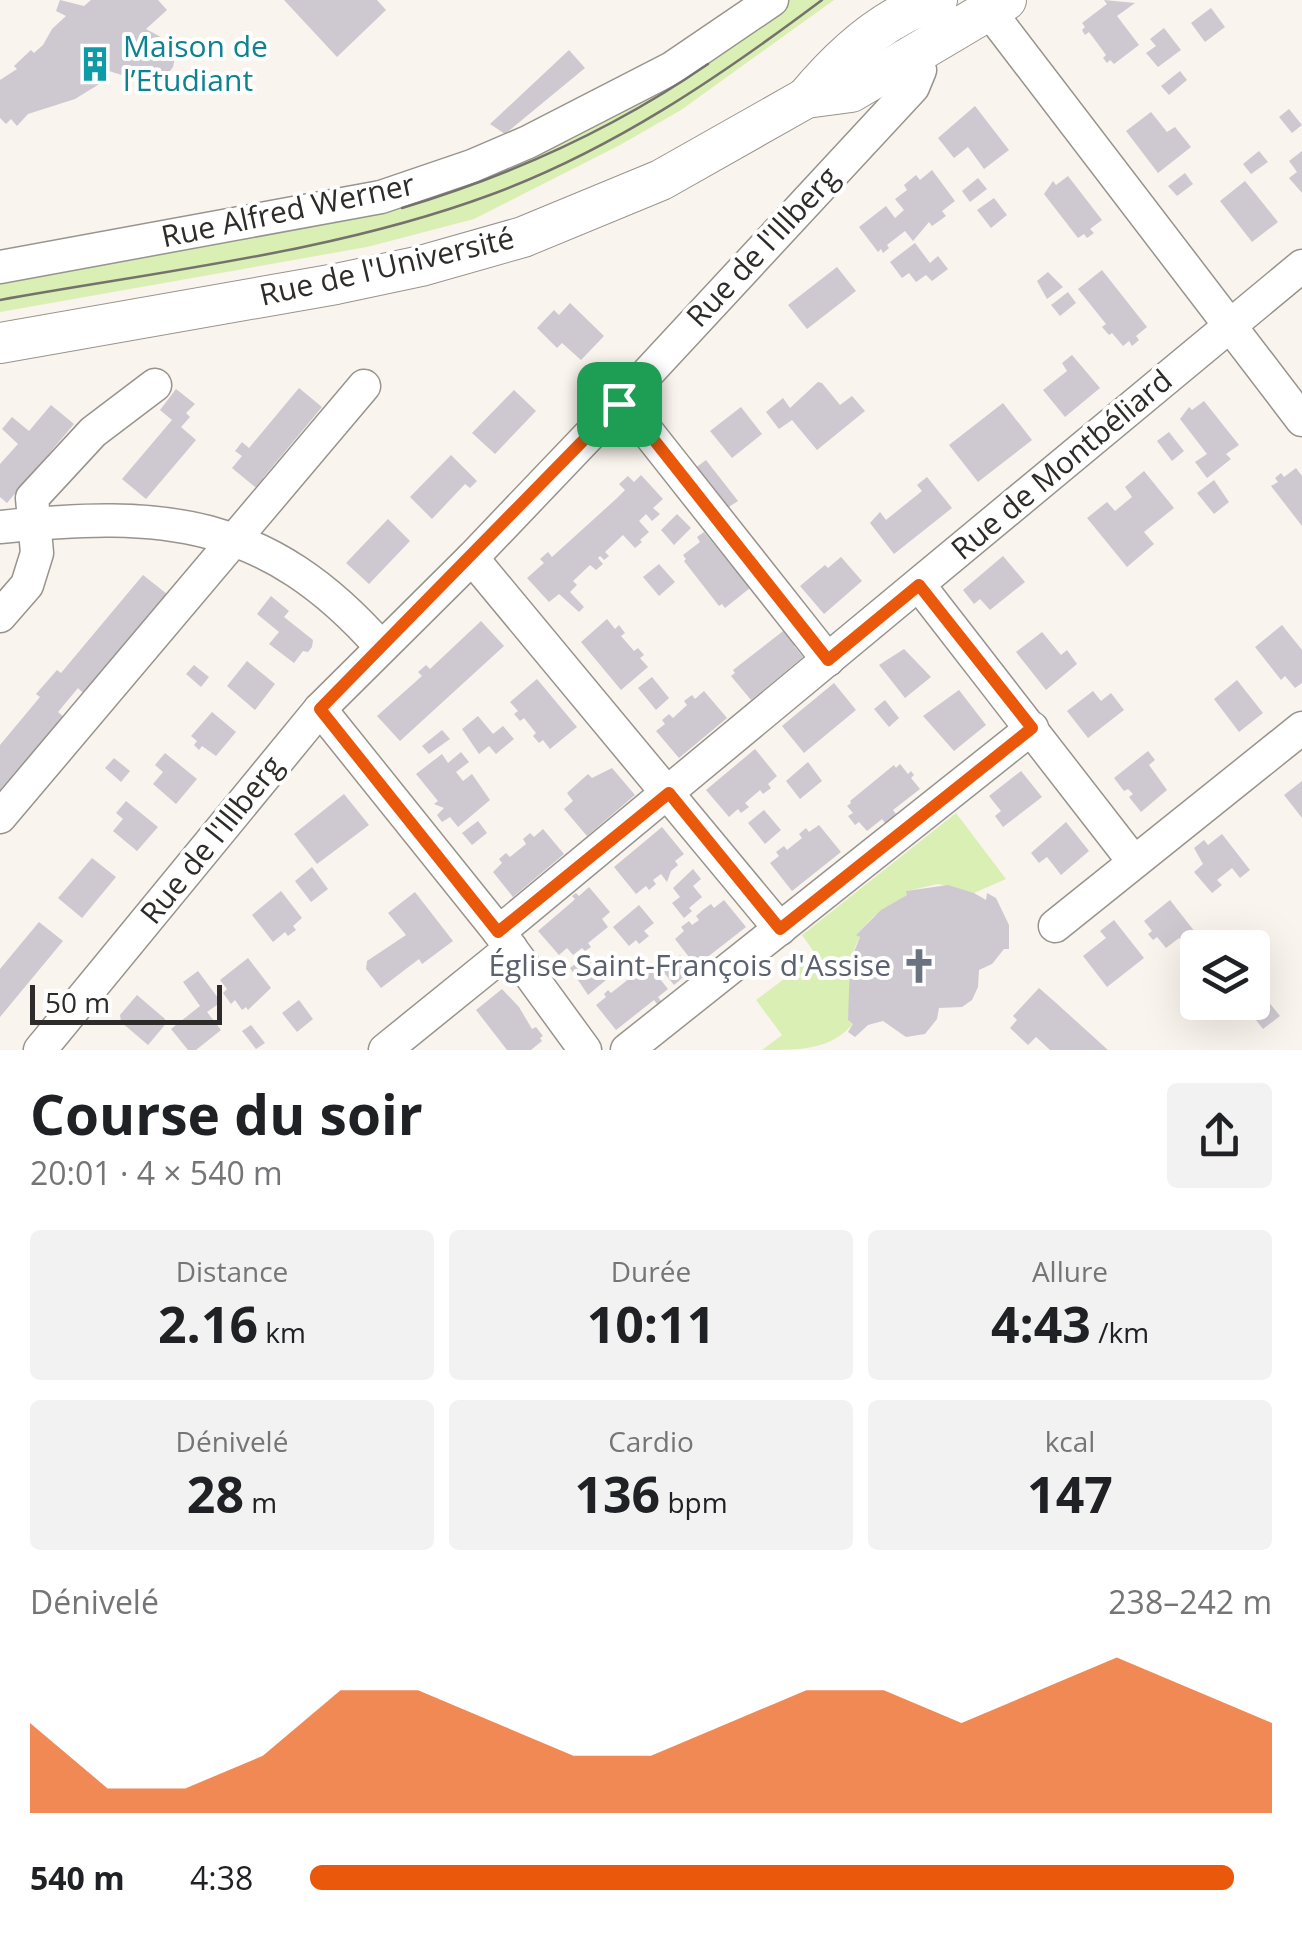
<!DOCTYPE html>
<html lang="fr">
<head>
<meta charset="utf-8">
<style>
	:root { --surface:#fff; --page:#f2f2f2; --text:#202124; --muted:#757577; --accent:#ea580c }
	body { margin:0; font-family:"Open Sans",sans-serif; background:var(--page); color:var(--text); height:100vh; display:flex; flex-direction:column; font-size:38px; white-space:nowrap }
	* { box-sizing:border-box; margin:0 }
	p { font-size:32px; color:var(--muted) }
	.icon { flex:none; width:55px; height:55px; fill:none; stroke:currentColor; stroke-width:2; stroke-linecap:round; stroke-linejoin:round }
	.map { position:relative; height:1050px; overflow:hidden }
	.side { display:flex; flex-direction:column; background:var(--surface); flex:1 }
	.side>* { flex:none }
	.controls { position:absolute; left:1180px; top:930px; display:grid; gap:20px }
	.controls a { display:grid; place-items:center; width:90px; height:90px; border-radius:10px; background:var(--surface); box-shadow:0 10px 40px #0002; font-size:50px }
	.scale { position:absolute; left:30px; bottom:25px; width:192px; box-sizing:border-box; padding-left:10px; border:5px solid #2e2c2a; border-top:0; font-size:28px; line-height:35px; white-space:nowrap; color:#2e2c2a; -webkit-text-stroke:8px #fff; paint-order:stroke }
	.pin { position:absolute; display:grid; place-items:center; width:85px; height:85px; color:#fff; margin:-42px; border-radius:20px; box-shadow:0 5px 15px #0006 }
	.round { display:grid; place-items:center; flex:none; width:105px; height:105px; border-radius:10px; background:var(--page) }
	.head { display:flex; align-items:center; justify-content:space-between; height:170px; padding:0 30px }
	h1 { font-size:55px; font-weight:700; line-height:75px }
	.stats { display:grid; grid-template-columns:repeat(3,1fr); gap:15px; height:170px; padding:10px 30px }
	.stats div { display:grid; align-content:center; border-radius:10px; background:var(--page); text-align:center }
	.stats b { font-size:50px; font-weight:700 }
	.stats small { font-size:28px; font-weight:400 }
	.stats p { font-size:28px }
	.chart { height:280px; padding:20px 30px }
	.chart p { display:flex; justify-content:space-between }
	.chart svg { width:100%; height:180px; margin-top:10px; fill:var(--accent); opacity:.7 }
	ul { padding:0 30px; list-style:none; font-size:32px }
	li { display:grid; grid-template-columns:160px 120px 1fr; align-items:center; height:75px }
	li i { height:25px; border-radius:12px; background:var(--accent) }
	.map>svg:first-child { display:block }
	.green { fill:#daefb4 }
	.building { fill:#cec9d0 }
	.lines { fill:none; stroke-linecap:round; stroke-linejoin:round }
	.minor-casing { stroke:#98948d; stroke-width:35 }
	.major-casing { stroke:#98948d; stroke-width:42 }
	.minor { stroke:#fff; stroke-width:32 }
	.major { stroke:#fff; stroke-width:40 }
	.tram { stroke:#75726e; stroke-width:2.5 }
	.route-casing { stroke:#fff; stroke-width:20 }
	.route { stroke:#ea580c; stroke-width:12 }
	.labels { text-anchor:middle; stroke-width:8; stroke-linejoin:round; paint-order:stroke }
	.culture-label { font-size:30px; fill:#0d838f; stroke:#fff; text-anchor:start }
	.street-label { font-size:30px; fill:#2e2c2a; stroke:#fff }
	.worship-label { font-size:30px; fill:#5b616d; stroke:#fff; text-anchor:end }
</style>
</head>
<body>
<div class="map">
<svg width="1302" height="1050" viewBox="0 0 1302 1050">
	<rect width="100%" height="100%" fill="#f9f4ed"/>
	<g class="green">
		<path d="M786,0H834L681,110L620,145L474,219L367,247L0,312V279L340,215Z"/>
		<path d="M956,813L1006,879L974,893L938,884L907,891V895L873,917L857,934L860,937C844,964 853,991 848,1020L853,1024C830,1050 801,1050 762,1050L782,1035L756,1000L816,955L802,935Z"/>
	</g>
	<g class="building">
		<path d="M60,0L84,6L91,0H158L167,10L146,29L170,42L175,57L173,67L164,79L150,84L109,71L103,77L106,80L75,99L28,114L17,126L11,119L6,124L0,118V80L17,69L14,66L31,50L34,53L43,45L52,29L66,16L56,11Z"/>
		<path d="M284,0H377L386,10L337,57Z"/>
		<path d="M1104,0L1135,3L1117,16L1139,45L1114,64L1110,60L1107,63L1103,58L1106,55L1098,44L1089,32L1085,35L1082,30L1085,27L1082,23L1107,4Z"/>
		<path d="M1211,8L1225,27L1205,42L1191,23Z"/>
		<path d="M1164,28L1181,50L1158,67L1146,53L1156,46L1150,39Z"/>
		<path d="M569,50L585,68L505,134L490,124Z"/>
		<path d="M1180,71L1187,80L1169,95L1161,86Z"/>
		<path d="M975,106L1009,150L984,169L968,147L954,158L938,138Z"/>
		<path d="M1289,109L1302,125L1292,133L1279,117Z"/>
		<path d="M1151,112L1167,132L1175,127L1191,147L1158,173L1126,131Z"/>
		<path d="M1259,151L1268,162L1251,174L1243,164Z"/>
		<path d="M1302,151V193L1289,178L1297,172L1289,161Z"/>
		<path d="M932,170L955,201L942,211L946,216L932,226L929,222L913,241L905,231L887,245L889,248L883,253L881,249L878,252L859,227L886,206L895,218L904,210L895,199L907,190L904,185L916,175L920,180Z"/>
		<path d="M1185,173L1193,184L1177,196L1168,186Z"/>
		<path d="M1068,176L1102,220L1090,229L1094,233L1087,238L1084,234L1078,238L1044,194L1053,181L1056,185Z"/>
		<path d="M978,178L987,189L970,202L962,191Z"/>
		<path d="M1245,181L1278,222L1252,242L1220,201Z"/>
		<path d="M994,198L1007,215L991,228L977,210Z"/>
		<path d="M915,243L930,263L938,256L948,269L932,281L926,275L916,282L909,273L902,278L890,262Z"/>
		<path d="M837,267L856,291L807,329L788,305Z"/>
		<path d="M1102,270L1147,327L1136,336L1139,340L1132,346L1129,341L1123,346L1112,333L1109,335L1102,327L1106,324L1078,289Z"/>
		<path d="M1048,272L1063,287L1047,299L1037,281Z"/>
		<path d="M1068,292L1076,303L1060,316L1051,305Z"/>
		<path d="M570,303L604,336L581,360L562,343L557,348L537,328L554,310L559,315Z"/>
		<path d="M1072,355L1100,388L1065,417L1043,390L1067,371L1062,363Z"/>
		<path d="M818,382L822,383L840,405L852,396L865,411L817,450L792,420L779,429L766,412L783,398L790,408Z"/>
		<path d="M299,388L322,407L263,478L266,481L260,489L255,487L232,468L242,456L235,451L242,442L249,448Z"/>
		<path d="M176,389L195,404L186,413L190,417L181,427L196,440L146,499L122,479L172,420L160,410Z"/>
		<path d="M514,390L536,411L495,454L472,433Z"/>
		<path d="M1204,401L1239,445L1226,454L1231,459L1207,478L1195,462L1207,454L1180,419L1189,407L1192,410Z"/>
		<path d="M1003,403L1032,440L978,482L949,445Z"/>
		<path d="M51,405L74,424L7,503L0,497V464L18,444L2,429L12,417L29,431Z"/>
		<path d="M741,407L762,434L732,458L710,431Z"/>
		<path d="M1169,432L1184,451L1172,461L1157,441Z"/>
		<path d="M451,455L477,481L470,488L465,484L432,519L410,497Z"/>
		<path d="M706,460L738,501L721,512L690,472Z"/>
		<path d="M1296,468L1302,476V526L1271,486L1278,482L1275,478L1281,473L1284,477Z"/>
		<path d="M1144,471L1174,508L1144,532L1154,544L1127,567L1087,518L1107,502L1115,511L1132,497L1125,487Z"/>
		<path d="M641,475L663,499L653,508L660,514L652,521L646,514L639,521L649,532L640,540L642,542L635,548L623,535L605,552L609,556L604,560L600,556L598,558L603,564L596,570L590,565L573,581L577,585L570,592L584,607L579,612L559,594L549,602L527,578L544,563L540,559L548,552L552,557L616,499L625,490L619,484L628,476L634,482Z"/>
		<path d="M927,477L952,508L894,554L870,523L880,512L886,520L922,491L917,485Z"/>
		<path d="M1214,480L1229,502L1214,514L1197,493Z"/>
		<path d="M677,514L691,528L674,545L661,530Z"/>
		<path d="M388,519L410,541L369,584L346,563Z"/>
		<path d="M704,532L750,588L725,608L722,604L719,606L684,561L686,559L683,555L700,542L697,537Z"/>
		<path d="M1003,556L1025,582L990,610L980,599L974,604L963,590Z"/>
		<path d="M841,557L862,581L824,614L800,586L825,565L828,568Z"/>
		<path d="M659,564L675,582L659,596L643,577Z"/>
		<path d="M143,575L167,594L84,694L78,688L58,712L64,717L0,794V745L40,697L36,694L57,670L61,673Z"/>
		<path d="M271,596L289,611L284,617L313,640L312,647L308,652L303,651L294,663L269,644L279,632L257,614Z"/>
		<path d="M607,619L615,629L619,625L625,633L621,636L634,651L638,648L644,655L640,658L648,667L621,690L581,642Z"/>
		<path d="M481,621L504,646L400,741L377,716L422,676L418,672L426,665L430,669Z"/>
		<path d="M1282,625L1302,650V683L1295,688L1285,676L1281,680L1255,647Z"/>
		<path d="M787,628L798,642L794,646L803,657L751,700L731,676L735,673L733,670Z"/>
		<path d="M1042,632L1061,655L1067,650L1077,664L1046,690L1016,652Z"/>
		<path d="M904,649L931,677L905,698L879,665Z"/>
		<path d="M247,661L275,684L255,710L227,686Z"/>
		<path d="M194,665L209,677L201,687L186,674Z"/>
		<path d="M652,677L669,698L656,710L638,688Z"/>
		<path d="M537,679L577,727L550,749L543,740L539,743L533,736L536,733L524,718L520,721L514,714L518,711L510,702Z"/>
		<path d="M1237,680L1263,713L1239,732L1214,699Z"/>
		<path d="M834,683L856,710L804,753L782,726Z"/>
		<path d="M959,690L986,725L954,751L923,716Z"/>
		<path d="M704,691L727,718L679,758L656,731L665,724L662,720L669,714L673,718L687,705L684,701L692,695L695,699Z"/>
		<path d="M1093,691L1101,701L1111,693L1124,710L1088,738L1067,711Z"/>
		<path d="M885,700L899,718L889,727L874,709Z"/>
		<path d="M212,712L236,732L216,756L202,746L199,750L194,745L197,741L191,736Z"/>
		<path d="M478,716L493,734L503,726L514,739L496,754L489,746L479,754L462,729Z"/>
		<path d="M442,730L450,739L429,754L422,746Z"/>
		<path d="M755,749L777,776L768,784L771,788L763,794L760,790L745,803L749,807L741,813L738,809L729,817L706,790Z"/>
		<path d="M1148,751L1155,760L1149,765L1167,790L1141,812L1129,797L1133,794L1128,789L1124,791L1114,778Z"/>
		<path d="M461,752L469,762L456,772L463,781L472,774L490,800L458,827L450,817L442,822L437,815L444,808L434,804L438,801L416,774L442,754L448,763Z"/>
		<path d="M165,753L197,779L176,804L153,784L163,772L155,765Z"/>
		<path d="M114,758L130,771L121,782L105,768Z"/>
		<path d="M808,762L822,781L800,799L786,781Z"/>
		<path d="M900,764L908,774L911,771L914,775L911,778L920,789L893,810L899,818L888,827L882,819L867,831L859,822L855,825L848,816L853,813L847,806L851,803L850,801L894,765L896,768Z"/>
		<path d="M612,768L635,795L587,836L564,809L573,801L567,793L588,774L592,778Z"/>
		<path d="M1021,771L1042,797L1003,827L995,816L1001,811L989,796Z"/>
		<path d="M1302,781V818L1284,795Z"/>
		<path d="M344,794L369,825L317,864L294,834Z"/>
		<path d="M126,801L158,827L137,851L113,831L123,819L116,813Z"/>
		<path d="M764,810L781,830L765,844L748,823Z"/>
		<path d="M478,821L487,833L472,845L462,833Z"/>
		<path d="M1066,822L1089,851L1061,875L1047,857L1039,863L1031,853Z"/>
		<path d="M819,825L841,852L792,891L770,863L779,856L776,852L784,846L787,850L802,838L799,834L806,828L809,832Z"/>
		<path d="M662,827L684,854L675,861L678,865L671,871L667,882L661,874L653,880L656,884L649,890L646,886L636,894L614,867Z"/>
		<path d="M543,829L564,854L513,897L493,872L502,863L499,859L506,853L510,857L526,844L523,839L530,833L534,837Z"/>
		<path d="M1222,834L1250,870L1240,878L1232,868L1217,880L1222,885L1212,893L1194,872L1203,864L1194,848L1204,840L1208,845Z"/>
		<path d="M92,858L116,877L82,918L58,898Z"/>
		<path d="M312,867L328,889L311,902L295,881Z"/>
		<path d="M693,869L701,879L693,886L702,897L689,908L692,911L684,918L672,903L680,897L673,888Z"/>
		<path d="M948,885L974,893L986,900L987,893L996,898L1009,925V949H1004L992,964L979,970L978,987L972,1000L962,1007L939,1008L937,1019L925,1034L906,1037L883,1021L868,1025L855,1037L848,1032L853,1024L848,1020L850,962L860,937L856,935L881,910L907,895L906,891Z"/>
		<path d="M589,887L610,912L602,919L608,927L588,943L591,947L585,951L582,948L573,955L567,948L559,955L538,931L572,902L575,899L572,896L576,893L579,896Z"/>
		<path d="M281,891L302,918L293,926L296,930L288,936L285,932L273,942L252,915Z"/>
		<path d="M415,892L453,941L422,964L419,959L381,988L366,969L367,961L406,935L388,913Z"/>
		<path d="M724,900L746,927L696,966L675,939L684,931L681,927L689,921L692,925L699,920L696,916L704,909L711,904L714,908Z"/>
		<path d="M1170,900L1195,932L1183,942L1179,938L1166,948L1157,937L1153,940L1148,934L1152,931L1144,921Z"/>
		<path d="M639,905L654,923L644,931L649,936L639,944L636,940L629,946L613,927Z"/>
		<path d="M1114,920L1144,958L1107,987L1083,956L1106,938L1100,931Z"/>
		<path d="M39,922L63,941L0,1017V969Z"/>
		<path d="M588,954L606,980L588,995L570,968Z"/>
		<path d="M680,955L692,970L674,985L662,970Z"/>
		<path d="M248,958L271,988L248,1010L246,1007L242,1010L235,1000L231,1004L223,993L227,989L220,980Z"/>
		<path d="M639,964L642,968L648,964L668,989L658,997L661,1001L657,1004L654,1000L616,1030L596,1005L606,997L604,994L608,990L611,993L630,978L627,973Z"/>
		<path d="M198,971L221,1002L207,1012L221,1030L196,1050H188L171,1029L200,1006L183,982Z"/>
		<path d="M1252,981L1280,1016L1263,1029L1242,1002H1252Z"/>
		<path d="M1039,988L1055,1002L1108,1050H1050L1036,1037L1028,1045L1010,1028L1017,1020L1013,1016Z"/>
		<path d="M502,989L519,1007L532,1029L536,1027L543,1036L540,1038L542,1041L531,1050H507L476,1010Z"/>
		<path d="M137,995L165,1019L164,1026L148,1045L121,1022L120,1015Z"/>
		<path d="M299,1000L313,1019L297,1032L282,1013Z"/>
		<path d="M251,1025L265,1043L256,1049L242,1031Z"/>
	</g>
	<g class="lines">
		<defs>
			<g id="minor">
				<path d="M990,12L1302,420"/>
				<path d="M0,267L381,197L472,166L528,142L672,68L772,0"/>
				<path d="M619,404L643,426L828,660"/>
				<path d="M0,527C163,510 267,518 381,647"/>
				<path d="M472,558L780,929"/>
				<path d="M919,585L1134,862"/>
				<path d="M0,616L27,585L37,553L32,498L93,432L155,385"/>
				<path d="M320,709L499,932L585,1050"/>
				<path d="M0,817L364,386"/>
				<path d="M1055,926L1302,728"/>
				<path d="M499,932L1302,266"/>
				<path d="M40,1050L320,709L472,558L619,404L913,87L920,70L914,56"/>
				<path d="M385,1050L511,948"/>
				<path d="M627,1050L1032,728"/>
			</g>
			<g id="major">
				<path d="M806,98C840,57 885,15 937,0"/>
				<path d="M0,343L336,284L421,266L523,237L661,180L806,98L851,92L1006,0"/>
			</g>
		</defs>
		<use href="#minor" class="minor-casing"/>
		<use href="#major" class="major-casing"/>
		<use href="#minor" class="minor"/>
		<use href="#major" class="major"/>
		<g class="tram">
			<path d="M402,208C512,175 614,129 708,64"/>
			<path d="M0,300C161,271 336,252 490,195C612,150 718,78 822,0"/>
		</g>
	</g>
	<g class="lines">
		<defs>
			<path id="route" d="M619,404L643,426L828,660L919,585L1032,728L780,929L669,793L498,932L320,709Z"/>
		</defs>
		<use href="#route" class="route-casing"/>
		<use href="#route" class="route"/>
	</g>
	<defs>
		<symbol id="building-bare" viewBox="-9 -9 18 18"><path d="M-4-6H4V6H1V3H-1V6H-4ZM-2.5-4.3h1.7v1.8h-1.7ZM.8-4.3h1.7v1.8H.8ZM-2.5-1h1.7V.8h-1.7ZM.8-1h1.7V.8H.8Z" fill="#0f9aa8" stroke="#fff" stroke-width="2.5" paint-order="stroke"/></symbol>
		<symbol id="church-bare" viewBox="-9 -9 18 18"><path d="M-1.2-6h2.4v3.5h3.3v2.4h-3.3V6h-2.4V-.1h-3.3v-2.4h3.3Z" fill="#6b7280" stroke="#fff" stroke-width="2.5" paint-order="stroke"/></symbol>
	</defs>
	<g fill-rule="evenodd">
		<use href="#building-bare" x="70" y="39" width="50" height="50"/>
		<use href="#church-bare" x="894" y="941" width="50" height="50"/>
	</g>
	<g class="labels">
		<g class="culture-label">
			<text x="123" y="57">Maison de<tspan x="123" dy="34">l’Etudiant</tspan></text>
		</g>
		<g class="street-label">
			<text transform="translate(288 211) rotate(-12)" y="10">Rue Alfred Werner</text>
			<text transform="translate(763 247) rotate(-47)" y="10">Rue de l'Illberg</text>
			<text transform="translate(387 267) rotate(-13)" y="10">Rue de l'Université</text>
			<text transform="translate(1062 465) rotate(-40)" y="10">Rue de Montbéliard</text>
			<text transform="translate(212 840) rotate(-51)" y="10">Rue de l'Illberg</text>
		</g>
		<g class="worship-label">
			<text x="891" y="976">Église Saint-François d'Assise</text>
		</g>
	</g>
</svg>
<div class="controls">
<a><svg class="icon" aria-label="layers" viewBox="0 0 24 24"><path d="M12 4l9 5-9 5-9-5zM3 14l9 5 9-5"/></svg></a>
</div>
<div class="scale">50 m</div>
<div class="pin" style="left:619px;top:404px;background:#1e9e55"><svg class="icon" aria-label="arrive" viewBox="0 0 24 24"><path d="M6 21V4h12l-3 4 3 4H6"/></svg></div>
</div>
<section class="side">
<div class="head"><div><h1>Course du soir</h1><p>20:01 · 4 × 540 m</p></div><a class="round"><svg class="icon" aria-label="share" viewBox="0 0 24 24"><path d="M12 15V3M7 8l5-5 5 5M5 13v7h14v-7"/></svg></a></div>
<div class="stats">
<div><p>Distance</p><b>2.16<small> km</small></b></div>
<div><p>Durée</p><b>10:11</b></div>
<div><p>Allure</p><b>4:43<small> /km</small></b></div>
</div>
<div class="stats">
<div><p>Dénivelé</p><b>28<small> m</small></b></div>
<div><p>Cardio</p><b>136<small> bpm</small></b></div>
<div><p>kcal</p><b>147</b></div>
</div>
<div class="chart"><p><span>Dénivelé</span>238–242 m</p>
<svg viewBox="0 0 160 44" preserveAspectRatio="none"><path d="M0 44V22L10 38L20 38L30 30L40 14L50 14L60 22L70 30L80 30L90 22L100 14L110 14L120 22L130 14L140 6L150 14L160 22V44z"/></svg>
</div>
<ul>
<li><b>540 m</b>4:38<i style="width:96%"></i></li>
</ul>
</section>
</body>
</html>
